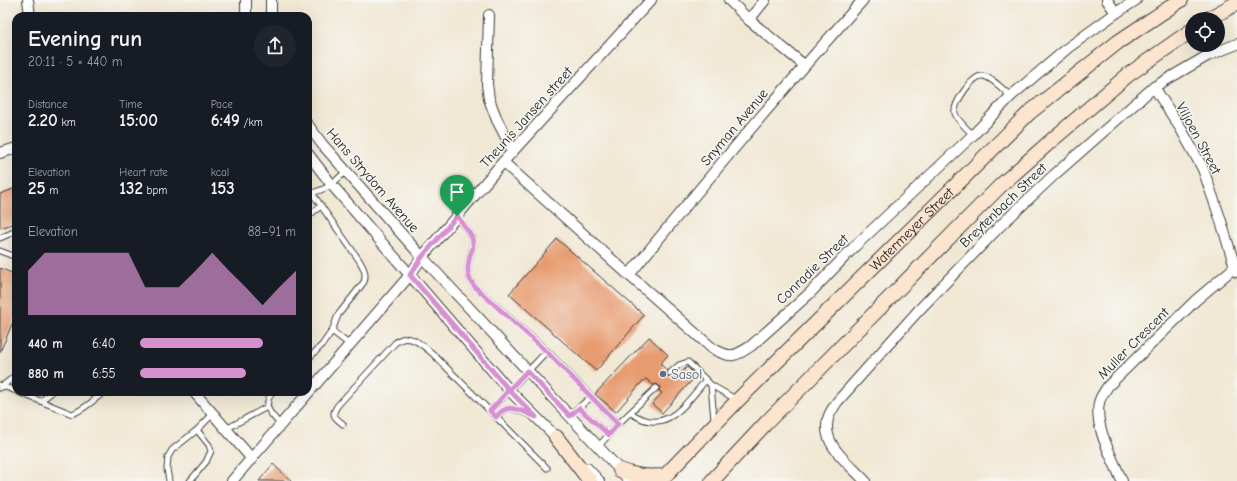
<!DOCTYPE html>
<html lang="en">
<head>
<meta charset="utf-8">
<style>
	:root { --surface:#171b24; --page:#20242c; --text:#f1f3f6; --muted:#9ea1a6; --accent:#d690ce }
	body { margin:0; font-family:"Comic Neue",sans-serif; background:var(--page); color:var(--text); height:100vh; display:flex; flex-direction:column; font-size:15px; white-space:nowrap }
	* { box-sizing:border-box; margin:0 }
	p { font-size:13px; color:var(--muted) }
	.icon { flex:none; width:22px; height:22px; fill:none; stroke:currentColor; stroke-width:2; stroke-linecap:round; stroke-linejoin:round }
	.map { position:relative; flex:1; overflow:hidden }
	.side { position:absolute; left:12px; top:12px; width:300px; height:384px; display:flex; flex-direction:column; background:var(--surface); border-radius:12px; box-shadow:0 4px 16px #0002 }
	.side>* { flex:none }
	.buttons { position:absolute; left:1185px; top:12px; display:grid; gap:8px }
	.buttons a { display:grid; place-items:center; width:40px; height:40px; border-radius:50%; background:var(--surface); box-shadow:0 4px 16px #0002; font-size:20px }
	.pin { position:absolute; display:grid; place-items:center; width:34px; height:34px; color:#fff; margin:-41px -17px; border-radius:50% 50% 50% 0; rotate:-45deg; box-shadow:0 0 4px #0007 }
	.pin .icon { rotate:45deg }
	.round { display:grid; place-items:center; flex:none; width:42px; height:42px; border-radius:21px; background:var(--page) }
	.headline { display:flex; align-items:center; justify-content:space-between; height:68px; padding:0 16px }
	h1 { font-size:22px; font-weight:700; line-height:30px }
	.stats { display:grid; grid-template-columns:repeat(3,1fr); gap:6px; height:68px; padding:4px 16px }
	.stats div { display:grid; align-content:center }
	.stats b { font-size:17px; font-weight:700 }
	.stats small { font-size:11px; font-weight:400 }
	.stats p { font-size:11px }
	.chart { height:112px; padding:8px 16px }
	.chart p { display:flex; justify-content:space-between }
	.chart svg { width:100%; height:72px; margin-top:4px; fill:var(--accent); opacity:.7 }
	ul { padding:0 16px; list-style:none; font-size:13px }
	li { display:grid; grid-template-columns:64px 48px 1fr; align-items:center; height:30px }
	li i { height:10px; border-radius:5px; background:var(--accent) }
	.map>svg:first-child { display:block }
	.building { fill:#e89b6f }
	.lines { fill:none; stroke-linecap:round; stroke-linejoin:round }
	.service-casing { stroke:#3c3b38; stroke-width:7 }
	.minor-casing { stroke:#3c3b38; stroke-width:12 }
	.secondary-casing { stroke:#3c3b38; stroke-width:16 }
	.service { stroke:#fff; stroke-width:5 }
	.minor { stroke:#fff; stroke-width:10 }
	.secondary { stroke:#fce5cf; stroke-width:14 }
	.route-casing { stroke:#fff; stroke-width:8 }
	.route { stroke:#d690ce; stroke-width:5 }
	.service-dot { fill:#5c6f8a; stroke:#f6f6f2; stroke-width:1.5 }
	.labels { text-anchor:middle; stroke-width:3; stroke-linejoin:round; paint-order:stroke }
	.street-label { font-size:14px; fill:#1c1c1c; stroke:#f6f6f2 }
	.service-label { font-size:14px; fill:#4e5e75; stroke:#f6f6f2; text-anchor:start }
</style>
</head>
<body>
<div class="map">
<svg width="1237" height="481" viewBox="0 0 1237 481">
	<rect width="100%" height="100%" fill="#f6f6f2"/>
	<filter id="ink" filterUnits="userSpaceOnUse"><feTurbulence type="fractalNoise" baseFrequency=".025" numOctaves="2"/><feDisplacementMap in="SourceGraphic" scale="8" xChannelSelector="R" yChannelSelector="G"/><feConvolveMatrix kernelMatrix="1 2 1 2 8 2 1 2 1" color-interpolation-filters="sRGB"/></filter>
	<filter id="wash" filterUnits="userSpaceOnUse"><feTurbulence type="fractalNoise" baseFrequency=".012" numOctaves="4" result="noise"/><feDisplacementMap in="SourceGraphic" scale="16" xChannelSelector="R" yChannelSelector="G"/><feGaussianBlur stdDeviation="0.9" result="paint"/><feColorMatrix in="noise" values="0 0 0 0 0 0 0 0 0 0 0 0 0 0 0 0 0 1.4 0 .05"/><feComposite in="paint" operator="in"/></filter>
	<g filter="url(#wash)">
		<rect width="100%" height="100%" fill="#f1e8d4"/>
		<g id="blocks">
			<g class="building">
				<path d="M16,188V223L0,228V194Z"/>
				<path d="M557,239L644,315L596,371L509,294Z"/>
				<path d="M0,268L16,275V315L0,352Z"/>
				<path d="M649,337L668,355L660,364L667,370L666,373L667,376L670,377L673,376L675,378L687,367L696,376L662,413L652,404L662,393L659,391L660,387L657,384L653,385L646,379L641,383L616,412L595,394Z"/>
				<path d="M273,464L291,481H259Z"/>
			</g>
		</g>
	</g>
	<g filter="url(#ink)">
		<use href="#blocks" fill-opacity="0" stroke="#3c3b38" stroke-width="1"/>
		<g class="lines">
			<defs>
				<g id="service">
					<path d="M973,135C968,130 956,119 955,113C953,104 973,74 983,76C992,77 1004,91 1011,96"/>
					<path d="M308,194C328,189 332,185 346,171"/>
					<path d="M308,216L321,206"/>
					<path d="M457,216C463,224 474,235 473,246C473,249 471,252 470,255C467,269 466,276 475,287L547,351L618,424L656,388"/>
					<path d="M0,238L16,231"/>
					<path d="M0,251L16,257"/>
					<path d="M332,331L350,345"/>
					<path d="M308,359L322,345L332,331L338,315L364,282C367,273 363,267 359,260L312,193"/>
					<path d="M670,373L679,365L688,362L711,385L737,400"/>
					<path d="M308,379L315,385"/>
					<path d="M0,385L16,391"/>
					<path d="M711,385L714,420"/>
					<path d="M0,388L16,375"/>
					<path d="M18,392L72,414C84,410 94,400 104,392"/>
					<path d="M272,392C262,408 270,413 281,425"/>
					<path d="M41,401L52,392"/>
					<path d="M579,408L609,435"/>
					<path d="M490,411L547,351"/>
					<path d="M631,413C666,437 685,404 706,380"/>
					<path d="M569,416L591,397"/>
					<path d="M496,417C507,403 515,409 530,415"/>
					<path d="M343,424C335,417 330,416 338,405L395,343C409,331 422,345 433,354L547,468"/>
					<path d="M226,429L267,407"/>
					<path d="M598,447L618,424"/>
					<path d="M169,481L167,469L168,457L172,450L197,430L213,414"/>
					<path d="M190,481L206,462L211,451L209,445L197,430"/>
				</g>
				<g id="minor">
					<path d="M28,0L30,16"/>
					<path d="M246,0V16"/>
					<path d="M271,0V16"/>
					<path d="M729,0L749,20L804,65"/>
					<path d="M1107,0L1116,13"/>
					<path d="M489,15L487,84L489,99L497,120L513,151"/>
					<path d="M749,20L765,0"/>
					<path d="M1154,87L1181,129L1203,169L1220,218L1235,267L1237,272"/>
					<path d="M308,125L322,144L422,257L630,481"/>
					<path d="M0,153L16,148"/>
					<path d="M308,154L332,185L410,275L509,390L560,441"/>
					<path d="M503,162L629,275L712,348C731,359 734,357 751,346L810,293L855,246L973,135L1011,96L1069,47L1116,13L1136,0"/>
					<path d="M629,275C705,182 782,90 863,0"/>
					<path d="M194,392L252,459"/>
					<path d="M587,468L599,481"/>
					<path d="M232,481L410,275L422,257L503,162L651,0"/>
					<path d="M865,481C850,464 821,445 828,419C829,413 834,407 837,402L918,311L999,227L1054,175L1154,87L1207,56L1237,44"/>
					<path d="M1122,481C1113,459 1094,427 1099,403C1100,397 1105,391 1108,386L1196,300L1235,267"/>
				</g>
				<g id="secondary">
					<path d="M1208,19L1237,3"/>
					<path d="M556,437L590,481"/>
					<path d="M620,470C636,477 648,477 665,476"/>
					<path id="s1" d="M660,481L738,400L1029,113L1118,42L1181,0"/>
					<path d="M712,481L767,422L1000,186L1052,140L1128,75L1192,30"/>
				</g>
			</defs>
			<use href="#service" class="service-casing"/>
			<use href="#minor" class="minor-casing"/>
			<use href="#secondary" class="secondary-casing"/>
			<use href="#service" class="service"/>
			<use href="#minor" class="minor"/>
			<use href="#secondary" class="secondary"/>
		</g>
	</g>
	<g class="lines" filter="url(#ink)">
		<defs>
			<path id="route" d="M457,216L422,257L410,275L509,390L490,411L496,417C508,401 521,411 536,417L509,390L527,371L570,416L579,408L609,435L618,424L547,352L475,287C466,276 467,269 470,255C471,252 473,249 473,246C474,235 463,224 457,216"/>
		</defs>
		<use href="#route" class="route-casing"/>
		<use href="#route" class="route"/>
	</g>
	<circle class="service-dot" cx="663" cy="374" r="4"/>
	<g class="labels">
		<g class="street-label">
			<text transform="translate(526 117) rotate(-48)" y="5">Theunis Jansen street</text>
			<text transform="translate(734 127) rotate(-50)" y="5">Snyman Avenue</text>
			<text transform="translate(1199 138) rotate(62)" y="5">Viljoen Street</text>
			<text transform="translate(373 180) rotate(49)" y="5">Hans Strydom Avenue</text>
			<text transform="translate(1003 205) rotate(-44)" y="5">Breytenbach Street</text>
			<text dy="5" stroke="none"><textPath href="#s1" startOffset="356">Watermeyer Street</textPath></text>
			<text transform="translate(812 269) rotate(-44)" y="5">Conradie Street</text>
			<text transform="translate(1133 343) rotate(-45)" y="5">Muller Crescent</text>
		</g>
		<g class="service-label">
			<text x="671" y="379">Sasol</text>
		</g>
	</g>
</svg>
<div class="buttons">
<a><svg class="icon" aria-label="locate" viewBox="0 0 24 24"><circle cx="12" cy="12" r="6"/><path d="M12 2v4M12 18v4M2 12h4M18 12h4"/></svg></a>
</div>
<div class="pin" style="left:457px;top:216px;background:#1e9e55"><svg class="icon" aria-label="arrive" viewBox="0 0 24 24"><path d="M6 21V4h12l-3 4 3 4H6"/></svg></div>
<section class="side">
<div class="headline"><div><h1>Evening run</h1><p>20:11 · 5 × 440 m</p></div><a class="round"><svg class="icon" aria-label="share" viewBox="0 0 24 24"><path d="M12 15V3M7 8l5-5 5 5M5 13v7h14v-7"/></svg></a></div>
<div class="stats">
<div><p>Distance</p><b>2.20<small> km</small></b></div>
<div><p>Time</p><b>15:00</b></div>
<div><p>Pace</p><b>6:49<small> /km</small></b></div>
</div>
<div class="stats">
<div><p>Elevation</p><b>25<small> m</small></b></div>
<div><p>Heart rate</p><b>132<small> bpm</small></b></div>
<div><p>kcal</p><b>153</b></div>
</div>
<div class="chart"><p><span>Elevation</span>88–91 m</p>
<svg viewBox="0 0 160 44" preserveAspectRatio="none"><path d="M0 44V17L10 6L20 6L30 6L40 6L50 6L60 6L70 27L80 27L90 27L100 17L110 6L120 17L130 27L140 38L150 27L160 17V44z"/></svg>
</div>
<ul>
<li><b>440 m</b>6:40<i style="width:79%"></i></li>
<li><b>880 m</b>6:55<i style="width:68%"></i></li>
</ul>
</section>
</div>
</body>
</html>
